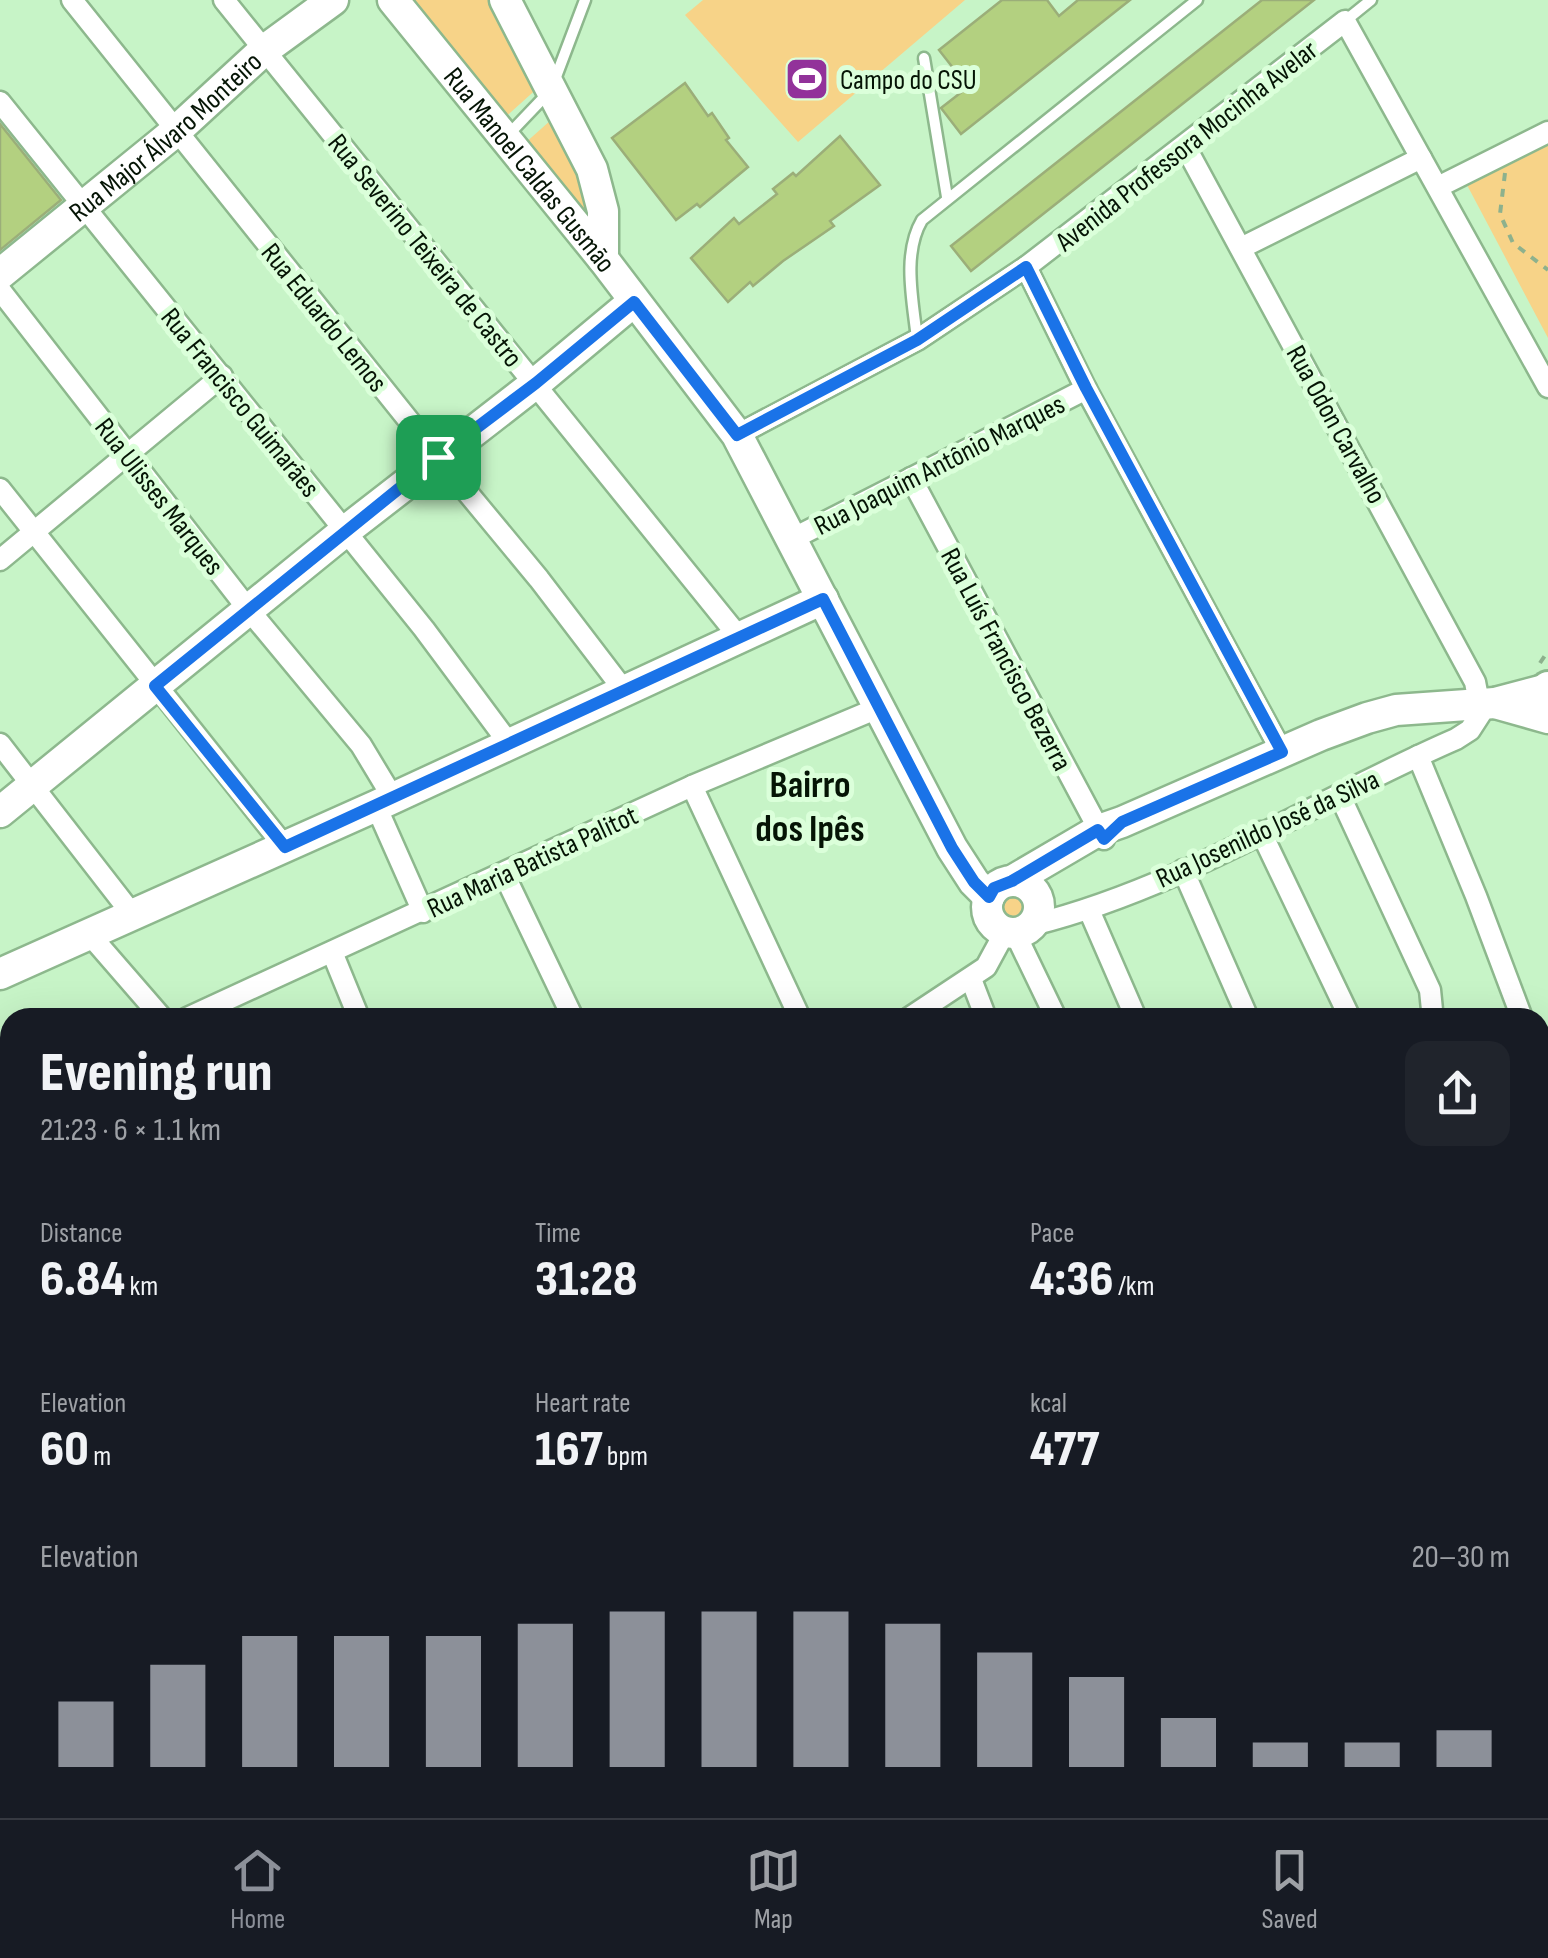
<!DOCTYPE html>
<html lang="en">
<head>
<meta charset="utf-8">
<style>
	:root { --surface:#171b24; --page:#20242c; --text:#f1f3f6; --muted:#9ea1a6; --line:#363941; --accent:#8c9099 }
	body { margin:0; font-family:"Sofia Sans Condensed",sans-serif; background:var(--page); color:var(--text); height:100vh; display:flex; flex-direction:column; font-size:38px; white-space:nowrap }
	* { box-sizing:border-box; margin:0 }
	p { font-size:32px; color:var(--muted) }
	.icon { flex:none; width:55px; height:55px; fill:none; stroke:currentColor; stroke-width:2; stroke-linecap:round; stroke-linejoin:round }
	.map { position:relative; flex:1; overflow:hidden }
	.panel { position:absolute; left:0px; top:1008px; width:1550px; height:812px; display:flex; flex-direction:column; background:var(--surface); border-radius:30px 30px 0 0; box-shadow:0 10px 40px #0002 }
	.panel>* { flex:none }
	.pin { position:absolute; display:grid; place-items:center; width:85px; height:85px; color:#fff; margin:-42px; border-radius:20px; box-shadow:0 5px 15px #0006 }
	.round { display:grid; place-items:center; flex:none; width:105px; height:105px; border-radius:20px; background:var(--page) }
	.overview { display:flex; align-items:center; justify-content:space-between; height:170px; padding:0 40px }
	h1 { font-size:55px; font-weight:800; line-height:75px }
	.metrics { display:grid; grid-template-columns:repeat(3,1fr); gap:15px; height:170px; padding:10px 40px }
	.metrics div { display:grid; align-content:center }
	.metrics b { font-size:50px; font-weight:800 }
	.metrics small { font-size:28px; font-weight:400 }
	.metrics p { font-size:28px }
	.chart { height:280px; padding:20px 40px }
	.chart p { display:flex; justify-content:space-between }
	.chart svg { width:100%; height:180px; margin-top:10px; stroke:var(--accent); stroke-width:6 }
	.dock { display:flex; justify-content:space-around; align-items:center; height:140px; border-top:2px solid var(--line); background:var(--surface); font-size:28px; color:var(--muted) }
	.dock a { display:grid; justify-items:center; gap:5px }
	.dock .selected { color:var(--accent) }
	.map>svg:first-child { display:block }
	.green { fill:#f7d388 }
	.forest { fill:#cfaa58 }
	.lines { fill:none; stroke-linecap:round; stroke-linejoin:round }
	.stream { stroke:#8bacf3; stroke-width:5 }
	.building { fill:#b3d080; stroke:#9bae79; stroke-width:2.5 }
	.lane-casing { stroke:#8db88d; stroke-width:15 }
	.street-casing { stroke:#8db88d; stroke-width:25 }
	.secondary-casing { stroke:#8db88d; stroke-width:35 }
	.primary-casing { stroke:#8db88d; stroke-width:38 }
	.path { stroke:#8db18d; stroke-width:4; stroke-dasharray:8 8; stroke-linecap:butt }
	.lane { stroke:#fff; stroke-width:10 }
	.street { stroke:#fff; stroke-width:20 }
	.secondary { stroke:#fff; stroke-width:30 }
	.primary { stroke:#fff; stroke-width:32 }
	.route-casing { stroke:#fff; stroke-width:20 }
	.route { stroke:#1a73e8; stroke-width:12 }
	.labels { text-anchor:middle; stroke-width:10; stroke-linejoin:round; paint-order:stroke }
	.poi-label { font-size:28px; fill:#051405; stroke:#dbffda; text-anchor:start }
	.street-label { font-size:28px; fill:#051405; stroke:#dbffda }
	.district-label { font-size:38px; font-weight:bold; fill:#051405; stroke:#dbffda }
</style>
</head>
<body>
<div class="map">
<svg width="1548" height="1818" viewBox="0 0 1548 1818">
	<rect width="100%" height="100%" fill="#c7f4c7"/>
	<g class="green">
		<path d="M404,0H498L541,85L501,121Z"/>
		<path d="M703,0H965L798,142L685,15Z"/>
		<path d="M551,120L583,183L594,235L523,145Z"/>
		<path d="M1548,142V338L1467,185Z"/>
		<circle cx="1014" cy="907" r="15"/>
	</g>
	<path class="forest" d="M10,1354V1810H1540V1625L1548,1632V1818H0V1356Z"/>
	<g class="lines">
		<g class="stream">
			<path d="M0,1628L10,1621"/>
			<path d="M355,1818L356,1810"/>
		</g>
	</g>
	<g class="building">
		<path d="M1002,0H1047L1059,16L1078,0H1130L961,134L941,108L968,87L939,50Z"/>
		<path d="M1262,0H1314L971,271L951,246Z"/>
		<path d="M685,83L708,116L712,113L729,138L726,140L748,167L700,207L697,204L676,220L612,138Z"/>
		<path d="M0,124L61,200L0,250Z"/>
		<path d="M840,136L880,185L830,221L834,226L783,261L753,286L750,282L728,302L691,258L734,218L739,224L777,194L773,189L793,173L796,176Z"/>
	</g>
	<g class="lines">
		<defs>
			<g id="lane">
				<path d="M1345,21L1371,0"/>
				<path d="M924,58L947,197"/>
				<path d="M508,135L551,90L585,0"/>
				<path d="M917,339C913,301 902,254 922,220L1197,0"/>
			</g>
			<g id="street">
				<path d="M72,0L438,457L539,579L623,689"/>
				<path d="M224,0L739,637"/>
				<path d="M0,102L424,629L508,742"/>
				<path d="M1438,187L1548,132"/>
				<path d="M1241,248L1421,158"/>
				<path d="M1026,267L1086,389L1282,752"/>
				<path d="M0,290L248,609L361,745L393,798"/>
				<path d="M737,435L917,340L1026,267L1345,21L1548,387"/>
				<path d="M911,478L1104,839"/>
				<path d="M0,489L285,847"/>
				<path d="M792,539L1086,389"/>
				<path d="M0,560L222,376"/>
				<path d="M0,744L132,914"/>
				<path d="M1418,756L1476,896L1522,1018"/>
				<path d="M692,786L800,1018"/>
				<path d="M1340,796L1430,990L1432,1010L1429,1018"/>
				<path d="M376,806L423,912"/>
				<path d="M1261,832L1350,1018"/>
				<path d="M1183,870L1248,1018"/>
				<path d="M504,874L573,1018"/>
				<path d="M1089,910L1136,1018"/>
				<path d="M1032,925C1182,888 1315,800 1456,739L1470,730L1481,713L1475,682L1185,146"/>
				<path d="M1015,933L1056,1018"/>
				<path d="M90,935L162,1018"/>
				<path d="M332,952L359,1018"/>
				<path d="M971,979L986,1018"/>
				<path d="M187,1018L692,786L878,708"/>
				<path d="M909,1018L986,967L1005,932"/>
				<path d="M1540,1067L1548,1088"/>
				<path d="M1540,1169L1548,1162"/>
				<path d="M1540,1253H1548"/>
				<path d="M1540,1298L1548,1297"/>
			</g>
			<g id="secondary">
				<path id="s1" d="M393,0L603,259L737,435L952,848L974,882L989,897"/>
				<path d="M505,0L592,169L603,211V259"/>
				<path id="s2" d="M0,274L176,131L263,51L333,0"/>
				<path d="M1495,703L1548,718"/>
				<path d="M0,812L344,532L536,383L633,302"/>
				<path d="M1012,881L1099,830L1122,822L1321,735L1367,718L1396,710L1495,703L1548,689"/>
				<circle cx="1013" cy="907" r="26"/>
				<path d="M0,974L376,806L823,599"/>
			</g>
			<path id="primary" d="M1548,689V688"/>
		</defs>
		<use href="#lane" class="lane-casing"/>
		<use href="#street" class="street-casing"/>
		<use href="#secondary" class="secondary-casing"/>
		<use href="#primary" class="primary-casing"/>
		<g class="path">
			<path d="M1505,173L1500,214L1513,243L1548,270"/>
			<path d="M1540,663L1548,651"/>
		</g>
		<use href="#lane" class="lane"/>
		<use href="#street" class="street"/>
		<use href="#secondary" class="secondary"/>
		<use href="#primary" class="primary"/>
	</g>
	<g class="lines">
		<defs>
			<path id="route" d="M1026,267L1086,388L1282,752L1122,822L1104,839L1098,830L1012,881L994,888L989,897L974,882L952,848L823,599L285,847L155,686L438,457L536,383L634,302L737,435L917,340Z"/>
		</defs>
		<use href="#route" class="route-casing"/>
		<use href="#route" class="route"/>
	</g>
	<defs>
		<symbol id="stadium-square" viewBox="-11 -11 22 22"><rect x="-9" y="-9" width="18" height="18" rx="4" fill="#92329a" stroke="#dbffda"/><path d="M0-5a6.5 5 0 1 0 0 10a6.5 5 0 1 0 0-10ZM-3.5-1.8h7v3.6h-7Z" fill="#fff"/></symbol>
	</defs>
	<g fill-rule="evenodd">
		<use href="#stadium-square" x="782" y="54" width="50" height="50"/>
	</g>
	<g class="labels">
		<g class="poi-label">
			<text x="840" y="89">Campo do CSU</text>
		</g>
		<g class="street-label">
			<text dy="10" stroke="none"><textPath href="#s2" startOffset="215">Rua Major Álvaro Monteiro</textPath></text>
			<text transform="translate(1186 145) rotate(-38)" y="10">Avenida Professora Mocinha Avelar</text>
			<text dy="10" stroke="none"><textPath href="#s1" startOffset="218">Rua Manoel Caldas Gusmão</textPath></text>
			<text transform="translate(426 250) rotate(51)" y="10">Rua Severino Teixeira de Castro</text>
			<text transform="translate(325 317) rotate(51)" y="10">Rua Eduardo Lemos</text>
			<text transform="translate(241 402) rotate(51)" y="10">Rua Francisco Guimarães</text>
			<text transform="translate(1337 424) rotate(61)" y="10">Rua Odon Carvalho</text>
			<text transform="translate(939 464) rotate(-27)" y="10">Rua Joaquim Antônio Marques</text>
			<text transform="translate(160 496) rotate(52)" y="10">Rua Ulisses Marques</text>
			<text transform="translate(1007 659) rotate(62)" y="10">Rua Luís Francisco Bezerra</text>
			<text transform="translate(1267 828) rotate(-25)" y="10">Rua Josenildo José da Silva</text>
			<text transform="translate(532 861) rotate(-25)" y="10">Rua Maria Batista Palitot</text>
		</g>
		<g class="district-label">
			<text x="810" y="797">Bairro<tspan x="810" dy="44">dos Ipês</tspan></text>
		</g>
	</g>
</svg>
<div class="pin" style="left:438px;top:457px;background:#1e9e55"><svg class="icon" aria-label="arrive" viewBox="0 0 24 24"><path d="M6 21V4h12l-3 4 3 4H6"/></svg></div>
<section class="panel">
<div class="overview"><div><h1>Evening run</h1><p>21:23 · 6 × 1.1 km</p></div><a class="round"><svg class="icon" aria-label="share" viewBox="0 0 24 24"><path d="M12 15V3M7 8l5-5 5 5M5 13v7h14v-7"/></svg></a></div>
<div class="metrics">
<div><p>Distance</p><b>6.84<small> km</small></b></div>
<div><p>Time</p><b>31:28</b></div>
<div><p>Pace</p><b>4:36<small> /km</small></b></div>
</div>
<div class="metrics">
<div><p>Elevation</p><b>60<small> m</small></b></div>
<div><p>Heart rate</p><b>167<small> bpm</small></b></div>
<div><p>kcal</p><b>477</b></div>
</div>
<div class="chart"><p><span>Elevation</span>20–30 m</p>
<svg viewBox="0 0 160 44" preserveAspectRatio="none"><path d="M5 44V28M15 44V19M25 44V12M35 44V12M45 44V12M55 44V9M65 44V6M75 44V6M85 44V6M95 44V9M105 44V16M115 44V22M125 44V32M135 44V38M145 44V38M155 44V35"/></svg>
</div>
</section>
</div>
<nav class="dock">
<a class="selected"><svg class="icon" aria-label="home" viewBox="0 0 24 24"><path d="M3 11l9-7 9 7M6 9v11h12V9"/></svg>Home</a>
<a><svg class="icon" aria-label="map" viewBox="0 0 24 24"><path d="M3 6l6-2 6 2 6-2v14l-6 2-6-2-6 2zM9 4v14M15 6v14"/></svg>Map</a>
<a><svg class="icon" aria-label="saved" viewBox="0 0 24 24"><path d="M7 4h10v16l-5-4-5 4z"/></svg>Saved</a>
</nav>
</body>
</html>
